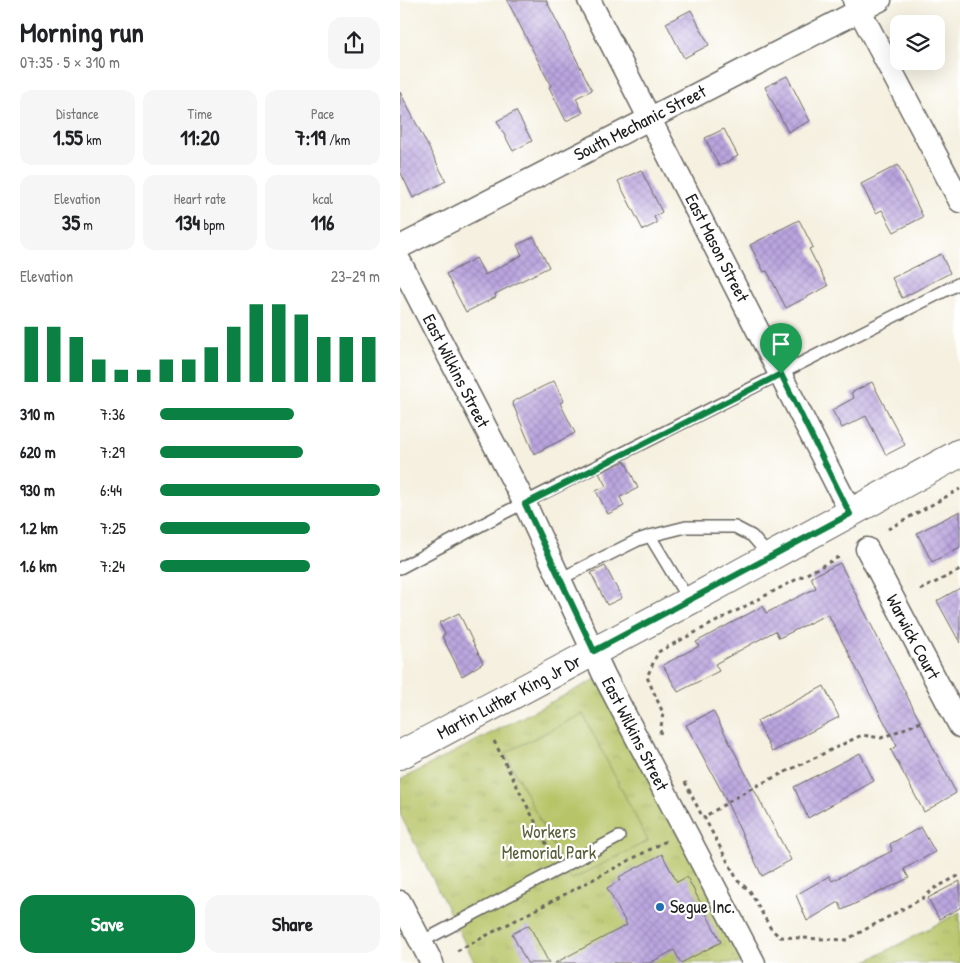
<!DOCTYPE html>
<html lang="en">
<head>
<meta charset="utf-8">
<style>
	:root { --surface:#fff; --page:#f6f6f6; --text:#202124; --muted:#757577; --accent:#0b8043 }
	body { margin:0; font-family:"Patrick Hand",sans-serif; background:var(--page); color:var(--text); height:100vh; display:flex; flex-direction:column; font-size:19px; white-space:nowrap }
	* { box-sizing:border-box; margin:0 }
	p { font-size:16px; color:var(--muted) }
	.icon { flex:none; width:28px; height:28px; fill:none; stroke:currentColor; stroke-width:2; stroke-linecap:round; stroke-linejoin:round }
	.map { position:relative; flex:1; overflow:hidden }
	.panel { display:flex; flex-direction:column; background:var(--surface); width:400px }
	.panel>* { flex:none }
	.controls { position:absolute; left:490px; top:15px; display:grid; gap:10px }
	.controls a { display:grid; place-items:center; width:55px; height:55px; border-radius:10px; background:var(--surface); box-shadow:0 5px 20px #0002; font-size:25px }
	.pin { position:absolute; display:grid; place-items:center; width:42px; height:42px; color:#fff; margin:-51px -21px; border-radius:50% 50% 50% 0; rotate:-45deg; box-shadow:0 0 5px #0007 }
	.pin .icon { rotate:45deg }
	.round { display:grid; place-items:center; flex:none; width:52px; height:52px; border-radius:15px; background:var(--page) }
	.summary { display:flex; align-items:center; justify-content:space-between; height:85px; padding:0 20px }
	h1 { font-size:28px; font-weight:700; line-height:38px }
	.metrics { display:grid; grid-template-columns:repeat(3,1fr); gap:8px; height:85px; padding:5px 20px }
	.metrics div { display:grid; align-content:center; border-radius:12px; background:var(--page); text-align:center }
	.metrics b { font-size:21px; font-weight:700 }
	.metrics small { font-size:14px; font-weight:400 }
	.metrics p { font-size:14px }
	.chart { height:140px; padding:10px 20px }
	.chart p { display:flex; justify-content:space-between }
	.chart svg { width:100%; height:90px; margin-top:5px; stroke:var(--accent); stroke-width:6 }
	.button { display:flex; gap:10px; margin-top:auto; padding:10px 20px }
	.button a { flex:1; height:58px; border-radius:15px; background:var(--accent); color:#fff; font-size:20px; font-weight:700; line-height:58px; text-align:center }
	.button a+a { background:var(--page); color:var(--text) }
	ul { padding:0 20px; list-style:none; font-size:16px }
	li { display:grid; grid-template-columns:80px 60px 1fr; align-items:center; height:38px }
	li i { height:12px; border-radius:6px; background:var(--accent) }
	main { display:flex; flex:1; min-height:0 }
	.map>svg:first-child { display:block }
	.grass { fill:url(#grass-tufts); stroke:#6a7042 }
	.pitch { fill:#b7c568; stroke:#6a7042 }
	.building { fill:url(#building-cross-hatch) }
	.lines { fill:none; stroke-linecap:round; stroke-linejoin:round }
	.service-casing { stroke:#686660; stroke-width:14 }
	.minor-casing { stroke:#686660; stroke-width:25 }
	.secondary-casing { stroke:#686660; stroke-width:30 }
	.path { stroke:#686660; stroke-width:3; stroke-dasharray:4 4; stroke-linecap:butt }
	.service { stroke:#fff; stroke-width:11 }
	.minor { stroke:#fff; stroke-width:22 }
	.secondary { stroke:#fff; stroke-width:28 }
	.route-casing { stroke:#fff; stroke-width:10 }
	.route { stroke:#0b8043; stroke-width:6 }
	.poi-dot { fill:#1f6fb2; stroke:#fff; stroke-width:2 }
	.labels { text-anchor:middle; stroke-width:4.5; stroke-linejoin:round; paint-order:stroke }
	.street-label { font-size:18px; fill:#1c1c1c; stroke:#fff }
	.park-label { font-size:18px; fill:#5a603a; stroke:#fff }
	.poi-label { font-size:18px; fill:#1c1c1c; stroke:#fff; text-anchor:start }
</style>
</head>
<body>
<main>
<section class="panel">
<div class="summary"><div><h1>Morning run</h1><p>07:35 · 5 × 310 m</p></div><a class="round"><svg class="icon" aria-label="share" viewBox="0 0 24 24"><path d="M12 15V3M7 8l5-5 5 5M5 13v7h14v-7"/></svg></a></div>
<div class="metrics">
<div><p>Distance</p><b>1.55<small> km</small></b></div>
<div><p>Time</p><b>11:20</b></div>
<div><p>Pace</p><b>7:19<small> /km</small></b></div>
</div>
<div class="metrics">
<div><p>Elevation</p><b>35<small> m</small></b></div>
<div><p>Heart rate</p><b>134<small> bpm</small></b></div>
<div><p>kcal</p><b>116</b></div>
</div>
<div class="chart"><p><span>Elevation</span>23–29 m</p>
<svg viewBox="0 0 160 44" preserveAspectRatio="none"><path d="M5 44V17M15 44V17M25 44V22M35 44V33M45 44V38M55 44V38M65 44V33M75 44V33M85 44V27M95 44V17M105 44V6M115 44V6M125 44V11M135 44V22M145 44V22M155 44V22"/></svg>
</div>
<ul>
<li><b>310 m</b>7:36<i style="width:61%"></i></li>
<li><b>620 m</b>7:29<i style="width:65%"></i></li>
<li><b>930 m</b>6:44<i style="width:100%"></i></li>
<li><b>1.2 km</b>7:25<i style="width:68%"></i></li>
<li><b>1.6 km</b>7:24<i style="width:68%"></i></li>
</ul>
<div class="button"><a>Save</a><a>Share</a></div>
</section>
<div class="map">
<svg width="560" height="963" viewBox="0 0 560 963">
	<defs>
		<pattern id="grass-tufts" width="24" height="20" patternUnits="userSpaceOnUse" patternTransform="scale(1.25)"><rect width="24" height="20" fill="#b7c568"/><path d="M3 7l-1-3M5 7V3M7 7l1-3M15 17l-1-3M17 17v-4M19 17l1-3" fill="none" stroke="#9da95a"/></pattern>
		<pattern id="building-cross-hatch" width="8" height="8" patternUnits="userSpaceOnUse" patternTransform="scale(1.25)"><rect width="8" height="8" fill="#baa5de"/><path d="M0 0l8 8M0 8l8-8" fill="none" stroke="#9f8dbe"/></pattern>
	</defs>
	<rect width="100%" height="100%" fill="#fff"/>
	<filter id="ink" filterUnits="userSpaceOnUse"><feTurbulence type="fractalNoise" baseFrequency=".02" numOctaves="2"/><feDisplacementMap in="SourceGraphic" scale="10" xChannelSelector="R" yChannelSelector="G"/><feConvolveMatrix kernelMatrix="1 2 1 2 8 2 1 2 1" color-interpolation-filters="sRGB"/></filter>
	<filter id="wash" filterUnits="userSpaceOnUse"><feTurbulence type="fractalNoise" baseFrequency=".0096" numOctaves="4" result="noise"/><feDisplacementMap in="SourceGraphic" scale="20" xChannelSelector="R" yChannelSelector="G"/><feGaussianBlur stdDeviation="1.12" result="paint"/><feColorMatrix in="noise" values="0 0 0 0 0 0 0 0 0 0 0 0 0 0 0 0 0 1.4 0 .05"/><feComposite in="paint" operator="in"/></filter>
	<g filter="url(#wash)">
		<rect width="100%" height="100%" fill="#f5f0df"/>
		<g class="grass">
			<path d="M198,678L348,963H75L0,814V780Z"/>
			<path d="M560,912V963H458L467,961Z"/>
		</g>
		<path class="pitch" d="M183,714L248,841L171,880L105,753Z"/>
		<g id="blocks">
			<g class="building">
				<path d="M107,0H146L192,90L176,98L183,113L166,121L149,87L151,86Z"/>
				<path d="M291,10L309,45L284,58L266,23Z"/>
				<path d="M387,76L410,121L388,132L365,87Z"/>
				<path d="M0,92L46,181L13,198L0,171Z"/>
				<path d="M116,111L132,141L113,151L97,121Z"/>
				<path d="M324,129L338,156L319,166L305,138Z"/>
				<path d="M498,165L523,217L494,232L482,210L476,213L461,184Z"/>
				<path d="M241,170L262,212L254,217L257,223L243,230L218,181Z"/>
				<path d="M399,220L413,247L409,249L428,286L386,308L367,271L364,272L350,245Z"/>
				<path d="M134,237L149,267L95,294L96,297L66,312L46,274L76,258L85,275L122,255L117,245Z"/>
				<path d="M541,254L550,273L502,298L492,278Z"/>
				<path d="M154,381L164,401L160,403L175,433L134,454L112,402Z"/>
				<path d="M472,382L505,445L486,455L466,416L442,428L432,410L454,398L451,393Z"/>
				<path d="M225,461L238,488L220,497L224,506L208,514L196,491L206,486L199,473Z"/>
				<path d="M560,511V547L532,562L517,533Z"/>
				<path d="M440,563L556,793L524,812L491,750L497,746L428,614L379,638L375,631L315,664L319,671L278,692L263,665L299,646L296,642L363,606L366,613L416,588L411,577Z"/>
				<path d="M205,566L222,598L207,605L191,573Z"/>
				<path d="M560,588V643L537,601Z"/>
				<path d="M59,613L83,663L62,676L42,636L45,634L39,623Z"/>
				<path d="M424,686L439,717L372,752L357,721Z"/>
				<path d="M313,711L391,860L362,876L322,792L286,725Z"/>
				<path d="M460,753L474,781L408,818L394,787Z"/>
				<path d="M521,827L535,852L504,869L509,878L442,910L439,902L407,921L396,895L429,876L432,881L492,851L490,844Z"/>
				<path d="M262,854L277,882L287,877L321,942L281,963L274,950L250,963H155L227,925L207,888L221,880L219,877Z"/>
				<path d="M560,881V908L539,919L528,898Z"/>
				<path d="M129,925L149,963H127L112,934Z"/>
			</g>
		</g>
	</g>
	<g filter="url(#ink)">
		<use href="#blocks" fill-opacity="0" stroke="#686660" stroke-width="1"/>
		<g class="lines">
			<defs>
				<g id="service">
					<path d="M250,536L286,527H335L352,536L370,557"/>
					<path d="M0,568L106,512L560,283"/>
					<path d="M160,579L238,540L250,536L289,601"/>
					<path d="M21,942L219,837"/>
				</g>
				<g id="minor">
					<path d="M189,0L451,513"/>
					<path d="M454,0L560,201"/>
					<path d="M0,247L480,0"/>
					<path d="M0,262L125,504L204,675L354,963"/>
					<path d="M467,549L560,726"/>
					<path d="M0,902L32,963"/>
				</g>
				<path id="secondary" d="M0,755L289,601L560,453"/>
			</defs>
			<use href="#service" class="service-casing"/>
			<use href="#minor" class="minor-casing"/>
			<use href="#secondary" class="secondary-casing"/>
			<g class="path">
				<path d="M488,529L560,489"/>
				<path d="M520,590L560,570"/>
				<path d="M521,722L481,738L462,735L348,790L304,817L338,881L350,891L371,929L380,937L446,940L523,898L535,888L560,875"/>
				<path d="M260,734L263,713L247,677L258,652L439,557"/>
				<path d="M94,741L153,857"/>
				<path d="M285,782L303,818"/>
				<path d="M57,951L268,840"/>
			</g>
			<use href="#service" class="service"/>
			<use href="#minor" class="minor"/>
			<use href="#secondary" class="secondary"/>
		</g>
	</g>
	<g class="lines" filter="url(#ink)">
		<defs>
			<path id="route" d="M381,374L450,514L194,651L125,504Z"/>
		</defs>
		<use href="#route" class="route-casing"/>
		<use href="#route" class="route"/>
	</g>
	<circle class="poi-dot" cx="260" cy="907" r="5"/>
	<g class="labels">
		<g class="street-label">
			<text transform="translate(240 123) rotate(-27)" y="6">South Mechanic Street</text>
			<text transform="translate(317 248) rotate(63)" y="6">East Mason Street</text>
			<text transform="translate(56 371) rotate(63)" y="6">East Wilkins Street</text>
			<text transform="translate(513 637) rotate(62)" y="6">Warwick Court</text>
			<text transform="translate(109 697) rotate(-28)" y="6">Martin Luther King Jr Dr</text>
			<text transform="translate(235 734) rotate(63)" y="6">East Wilkins Street</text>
		</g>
		<g class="park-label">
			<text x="149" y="838">Workers<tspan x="149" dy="21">Memorial Park</tspan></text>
		</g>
		<g class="poi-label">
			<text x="270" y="913">Segue Inc.</text>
		</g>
	</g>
</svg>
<div class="controls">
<a><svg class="icon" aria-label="layers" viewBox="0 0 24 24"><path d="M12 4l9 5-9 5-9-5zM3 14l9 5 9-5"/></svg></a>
</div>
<div class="pin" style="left:381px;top:374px;background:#1e9e55"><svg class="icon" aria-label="arrive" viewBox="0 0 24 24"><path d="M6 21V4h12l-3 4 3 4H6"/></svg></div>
</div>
</main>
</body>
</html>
